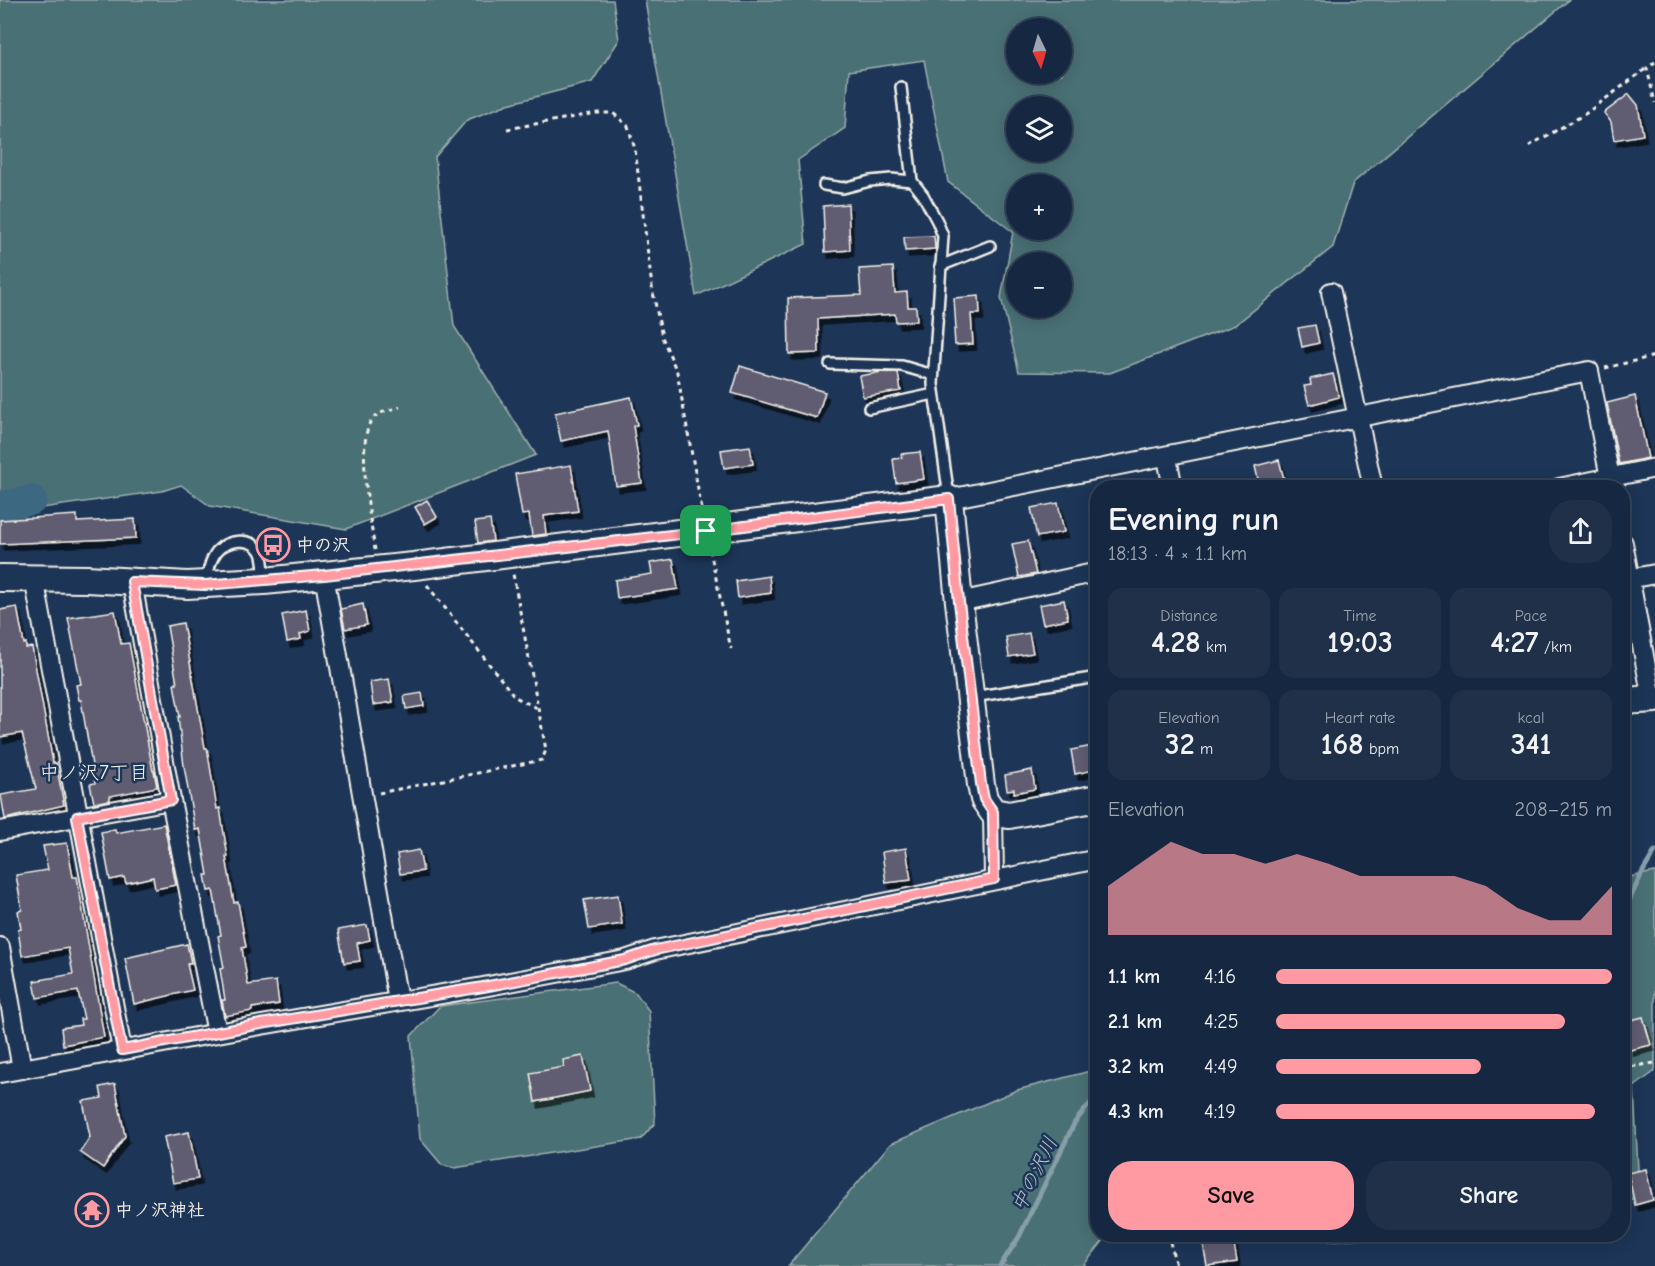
<!DOCTYPE html>
<html lang="en">
<head>
<meta charset="utf-8">
<style>
	:root { --surface:#162841; --page:#1f3048; --text:#f1f3f6; --muted:#9ea6b1; --line:#35445a; --accent:#ff9aa2 }
	body { margin:0; font-family:"Comic Neue","Klee One",sans-serif; background:var(--page); color:var(--text); height:100vh; display:flex; flex-direction:column; font-size:22px; white-space:nowrap }
	* { box-sizing:border-box; margin:0 }
	p { font-size:20px; color:var(--muted) }
	.icon { flex:none; width:33px; height:33px; fill:none; stroke:currentColor; stroke-width:2; stroke-linecap:round; stroke-linejoin:round }
	.map { position:relative; flex:1; overflow:hidden }
	.sheet { position:absolute; left:1090px; top:480px; width:540px; height:762px; display:flex; flex-direction:column; background:var(--surface); border-radius:24px; box-shadow:0 3px 15px #0003,0 0 0 2px var(--line) }
	.sheet>* { flex:none }
	.needle { width:39px; rotate:175deg }
	.buttons { position:absolute; left:1006px; top:18px; display:grid; gap:12px }
	.buttons a { display:grid; place-items:center; width:66px; height:66px; border-radius:50%; background:var(--surface); box-shadow:0 3px 15px #0003,0 0 0 2px var(--line); font-size:30px }
	.pin { position:absolute; display:grid; place-items:center; width:51px; height:51px; color:#fff; margin:-26px; border-radius:12px; box-shadow:0 3px 9px #0006 }
	.round { display:grid; place-items:center; flex:none; width:63px; height:63px; border-radius:24px; background:var(--page) }
	.headline { display:flex; align-items:center; justify-content:space-between; height:102px; padding:0 18px }
	h1 { font-size:33px; font-weight:700; line-height:45px }
	.figures { display:grid; grid-template-columns:repeat(3,1fr); gap:9px; height:102px; padding:6px 18px }
	.figures div { display:grid; align-content:center; border-radius:15px; background:var(--page); text-align:center }
	.figures b { font-size:30px; font-weight:700 }
	.figures small { font-size:16px; font-weight:400 }
	.figures p { font-size:16px }
	.chart { height:168px; padding:12px 18px }
	.chart p { display:flex; justify-content:space-between }
	.chart svg { width:100%; height:108px; margin-top:6px; fill:var(--accent); opacity:.7 }
	.action { display:flex; gap:12px; margin-top:auto; padding:12px 18px }
	.action a { flex:1; height:69px; border-radius:24px; background:var(--accent); color:#111; font-size:24px; font-weight:700; line-height:69px; text-align:center }
	.action a+a { background:var(--page); color:var(--text) }
	ul { padding:0 18px; list-style:none; font-size:20px }
	li { display:grid; grid-template-columns:96px 72px 1fr; align-items:center; height:45px }
	li i { height:15px; border-radius:8px; background:var(--accent) }
	.map>svg:first-child { display:block }
	.green { fill:#4a7074; stroke:#9fb0ae; stroke-width:1.5; fill-rule:evenodd }
	.lines { fill:none; stroke-linecap:round; stroke-linejoin:round }
	.stream { stroke:#869faa; stroke-width:5 }
	.river { stroke:#3c6881; stroke-width:30 }
	.building { fill:#615c71; stroke:#f4f1e8; stroke-width:1.5; filter:url(#shadow) }
	.lane-casing { stroke:#f4f1e8; stroke-width:14 }
	.street-casing { stroke:#f4f1e8; stroke-width:22 }
	.secondary-casing { stroke:#f4f1e8; stroke-width:30 }
	.path { stroke:#f4f1e8; stroke-width:3; stroke-dasharray:4.5 4.5; stroke-linecap:butt }
	.lane { stroke:#1d3557; stroke-width:9 }
	.street { stroke:#1d3557; stroke-width:18 }
	.secondary { stroke:#1d3557; stroke-width:26 }
	.route-casing { stroke:#fff; stroke-width:12 }
	.route { stroke:#ff9aa2; stroke-width:8 }
	.labels { text-anchor:middle; stroke-width:5; stroke-linejoin:round; paint-order:stroke }
	.poi-label { font-size:18px; font-weight:bold; fill:#f4f1e8; stroke:#1d3557; text-anchor:start }
	.neighbourhood-label { font-size:20px; fill:#f4f1e8; stroke:#1d3557 }
	.water-label { font-size:20px; font-style:italic; fill:#b4c1c4; stroke:#1d3557 }
</style>
</head>
<body>
<div class="map">
<svg width="1655" height="1266" viewBox="0 0 1655 1266">
	<defs>
		<filter id="shadow"><feDropShadow dx="3.5" dy="6" stdDeviation="0" flood-color="#0009"/></filter>
	</defs>
	<rect width="100%" height="100%" fill="#1d3557"/>
	<filter id="ink" filterUnits="userSpaceOnUse"><feTurbulence type="fractalNoise" baseFrequency=".0167" numOctaves="2"/><feDisplacementMap in="SourceGraphic" scale="12" xChannelSelector="R" yChannelSelector="G"/><feConvolveMatrix kernelMatrix="1 2 1 2 8 2 1 2 1" color-interpolation-filters="sRGB"/></filter>
	<g filter="url(#ink)">
		<g class="green">
			<path d="M0,0H613L619,40L592,82L508,104L467,120L435,157L454,326L536,455L346,529L210,506L181,485L162,491L0,514Z"/>
			<path d="M645,0H1569L1353,183L1333,247L1235,325L1110,373L1019,372L1001,298L1013,232L948,182L924,60L849,71L845,128L798,160L806,244L696,296ZM1017,28H1062V74H1017ZM1017,106H1062V152H1017ZM1062,184V230H1017V184ZM1017,262H1062V308H1017Z"/>
			<path d="M1655,872V1071L1634,1087L1639,1191L1623,1210V878Z"/>
			<path d="M616,983L636,993L649,1011L655,1123L641,1139L454,1168L442,1165L420,1139L411,1036L440,1006Z"/>
			<path d="M1098,1069V1234L1108,1235L1083,1266H788L890,1144L1017,1090Z"/>
			<path d="M1321,1235H1396L1329,1241Z"/>
		</g>
		<g class="lines">
			<g class="stream">
				<path d="M1623,909L1627,905L1642,873L1655,851"/>
				<path d="M1000,1266L1019,1237L1075,1122L1087,1107L1098,1097"/>
			</g>
			<path class="river" d="M0,507L32,500"/>
		</g>
		<g class="building">
			<path d="M1629,94L1638,105L1643,135L1614,140L1611,122L1604,113Z"/>
			<path d="M848,204L850,250L825,252L823,206Z"/>
			<path d="M934,236L935,249L905,251L904,237Z"/>
			<path d="M893,267L895,293L907,292L908,307H916L917,321L896,322L895,314L818,319L819,353L789,354L788,298L861,295L859,269Z"/>
			<path d="M979,296L980,314H971L973,344L955,345L954,329H956L954,298Z"/>
			<path d="M1315,325L1319,343L1302,347L1298,328Z"/>
			<path d="M740,366L825,392L817,418L732,393Z"/>
			<path d="M882,372L898,373L901,391L863,397L859,376Z"/>
			<path d="M1333,374L1339,397L1309,405L1304,386L1311,385L1310,379Z"/>
			<path d="M1635,396L1648,458L1619,464L1607,403Z"/>
			<path d="M631,397L637,425L633,426L642,483L616,486L608,431L561,441L555,413Z"/>
			<path d="M750,446L753,464L724,468L721,450Z"/>
			<path d="M920,452L924,479L896,483L893,459L902,458L901,454Z"/>
			<path d="M1279,460L1285,483L1260,488L1255,466Z"/>
			<path d="M571,465L578,511L544,516L546,534L532,536L529,514L522,515L515,474Z"/>
			<path d="M427,500L437,517L425,524L415,507Z"/>
			<path d="M1058,503L1064,532L1037,537L1031,508Z"/>
			<path d="M77,515V522L135,519L136,538L0,544V520Z"/>
			<path d="M490,520L493,541L478,543L475,522Z"/>
			<path d="M1028,541L1036,574L1019,577L1012,544Z"/>
			<path d="M673,559L678,589L617,598L615,580L652,574L650,563Z"/>
			<path d="M769,576L771,593L738,598L736,581Z"/>
			<path d="M1064,600L1068,619L1043,624L1039,605Z"/>
			<path d="M363,604L367,625L345,629L341,609Z"/>
			<path d="M17,607L24,644L26,643V648L32,647L53,763H56L64,805L5,819L1,795L36,789L22,733L0,737V610Z"/>
			<path d="M306,610L310,631L300,634L301,639L287,642L282,615Z"/>
			<path d="M115,611L121,644L129,643L153,771H154L157,787L110,796V800L94,803L90,784L95,783L81,700H79L76,685L81,684L68,618Z"/>
			<path d="M183,623L205,748H207L217,809L220,808L223,828L228,857H226L234,903L238,902L246,947L242,948L248,985L276,981L279,1004L252,1008V1011L225,1016L222,1000H225L220,969L224,968L218,936L221,935L213,890L208,891L205,875H208L200,829L195,830L184,766L178,717H180L174,684H177L167,626Z"/>
			<path d="M1029,633L1033,653L1009,657L1006,637Z"/>
			<path d="M389,679L393,702L373,705L370,682Z"/>
			<path d="M422,693L424,706L406,709L404,696Z"/>
			<path d="M1098,745V769L1075,774L1071,750Z"/>
			<path d="M1032,770L1035,789L1014,793V789L1007,790L1005,775Z"/>
			<path d="M164,824L176,885L155,889L153,877L126,883L124,877L110,880L101,832L115,829L116,833Z"/>
			<path d="M67,843L73,877H77L104,1037L63,1045L61,1028L81,1025L80,1019H84L78,991L37,998L34,981L73,974L68,948L22,956L18,930L21,929L18,911L22,910L16,875L48,870L43,846Z"/>
			<path d="M906,848L911,880L886,883L882,852Z"/>
			<path d="M419,850L423,871L400,874L397,854Z"/>
			<path d="M618,895L622,924L589,929L584,900Z"/>
			<path d="M367,925L370,940L357,943L360,961L344,963L338,930Z"/>
			<path d="M187,944L191,963L187,964L193,990L134,1004L125,958Z"/>
			<path d="M1643,1017L1651,1045L1630,1050L1623,1022Z"/>
			<path d="M583,1056L590,1091L535,1102L530,1073L564,1067L563,1060Z"/>
			<path d="M115,1084L125,1136L103,1168L80,1152L90,1137L83,1101L102,1098L100,1087Z"/>
			<path d="M189,1132L198,1179L173,1183L164,1137Z"/>
			<path d="M1646,1169L1653,1200L1635,1205L1628,1173Z"/>
			<path d="M1233,1238L1237,1262L1207,1266L1203,1244Z"/>
		</g>
		<g class="lines">
			<defs>
				<g id="lane">
					<path d="M901,87L912,181L923,195L937,221L943,236L933,384L949,497"/>
					<path d="M824,185L843,188L870,181L891,179L912,181"/>
					<path d="M940,266L990,246"/>
					<path d="M830,364L902,366L933,375"/>
					<path d="M869,408L934,394"/>
					<path d="M206,583C208,572 210,560 217,551C227,540 251,536 260,551C264,558 264,571 264,580"/>
					<path d="M973,697L1098,677"/>
				</g>
				<g id="street">
					<path d="M1331,292L1373,488"/>
					<path d="M1167,458L1173,488"/>
					<path d="M1559,488L1655,468"/>
					<path d="M949,499C1162,458 1375,413 1589,371L1612,488"/>
					<path d="M1623,543L1652,699"/>
					<path d="M324,575L398,1001"/>
					<path d="M34,578L122,1050"/>
					<path d="M1623,580L1655,574"/>
					<path d="M132,582L171,800L217,1033"/>
					<path d="M959,602L1098,572"/>
					<path d="M993,812L994,879"/>
					<path d="M0,831L171,800"/>
					<path d="M0,947L22,1069"/>
					<path d="M0,1073L261,1025L483,987L625,960L655,950L1098,859"/>
				</g>
				<g id="secondary">
					<path d="M0,578L87,579L187,585L264,581L414,566L949,499L959,602L981,785L984,799L993,812L1009,815L1098,798"/>
					<path d="M1623,701L1655,699"/>
				</g>
			</defs>
			<use href="#lane" class="lane-casing"/>
			<use href="#street" class="street-casing"/>
			<use href="#secondary" class="secondary-casing"/>
			<g class="path">
				<path d="M1655,62L1647,68L1655,103"/>
				<path d="M507,129L597,113H613L628,126L635,149L652,287L662,337L677,372L702,511"/>
				<path d="M1529,146L1585,114L1647,68"/>
				<path d="M1605,368L1655,356"/>
				<path d="M375,550C371,523 354,436 374,417C380,412 393,409 400,407"/>
				<path d="M710,550L731,649"/>
				<path d="M427,585L515,697L539,709"/>
				<path d="M379,793L542,760L546,750L513,574"/>
				<path d="M1623,1068L1655,1063"/>
				<path d="M1170,1242L1176,1266"/>
			</g>
			<use href="#lane" class="lane"/>
			<use href="#street" class="street"/>
			<use href="#secondary" class="secondary"/>
		</g>
	</g>
	<g class="lines" filter="url(#ink)">
		<defs>
			<path id="route" d="M949,499L959,602L981,784L984,799L993,812L994,879L655,950L625,960L483,987L261,1024L122,1050L77,817L171,800L132,582L205,585L324,575L706,531Z"/>
		</defs>
		<use href="#route" class="route-casing"/>
		<use href="#route" class="route"/>
	</g>
	<defs>
		<symbol id="bus-ring" viewBox="-11 -11 22 22"><circle r="9.5" fill="#1d3557" stroke="#ff9aa2" stroke-width="1.5"/><path d="M-5-6H5V4H4V6H2V4H-2V6H-4V4H-5ZM-3.5-4V0h7V-4ZM-3.5 1.2v1.5H-2V1.2ZM2 1.2v1.5H3.5V1.2Z" fill="#ff9aa2"/></symbol>
		<symbol id="temple-ring" viewBox="-11 -11 22 22"><circle r="9.5" fill="#1d3557" stroke="#ff9aa2" stroke-width="1.5"/><path d="M0-6L5-2H3V0L6.5 2.5H4V6H1.5V3h-3V6H-4V2.5H-6.5L-3 0V-2H-5Z" fill="#ff9aa2"/></symbol>
	</defs>
	<g fill-rule="evenodd">
		<use href="#bus-ring" x="254" y="526" width="38" height="38"/>
		<use href="#temple-ring" x="73" y="1191" width="38" height="38"/>
	</g>
	<g class="labels">
		<g class="poi-label">
			<text x="296" y="551">中の沢</text>
			<text x="115" y="1216">中ノ沢神社</text>
		</g>
		<g class="neighbourhood-label">
			<text x="94" y="779">中ノ沢7丁目</text>
		</g>
		<g class="water-label">
			<text transform="translate(1034 1174) rotate(-64)" y="7">中の沢川</text>
		</g>
	</g>
</svg>
<div class="buttons">
<a><svg class="needle" viewBox="-14 -14 28 28"><path d="M0-13l5 13h-10z" fill="#e53935"/><path d="M0 13l5-13h-10z" fill="#9ea6b1"/></svg></a>
<a><svg class="icon" aria-label="layers" viewBox="0 0 24 24"><path d="M12 4l9 5-9 5-9-5zM3 14l9 5 9-5"/></svg></a>
<a>+</a>
<a>−</a>
</div>
<div class="pin" style="left:706px;top:531px;background:#1e9e55"><svg class="icon" aria-label="arrive" viewBox="0 0 24 24"><path d="M6 21V4h12l-3 4 3 4H6"/></svg></div>
<section class="sheet">
<div class="headline"><div><h1>Evening run</h1><p>18:13 · 4 × 1.1 km</p></div><a class="round"><svg class="icon" aria-label="share" viewBox="0 0 24 24"><path d="M12 15V3M7 8l5-5 5 5M5 13v7h14v-7"/></svg></a></div>
<div class="figures">
<div><p>Distance</p><b>4.28<small> km</small></b></div>
<div><p>Time</p><b>19:03</b></div>
<div><p>Pace</p><b>4:27<small> /km</small></b></div>
</div>
<div class="figures">
<div><p>Elevation</p><b>32<small> m</small></b></div>
<div><p>Heart rate</p><b>168<small> bpm</small></b></div>
<div><p>kcal</p><b>341</b></div>
</div>
<div class="chart"><p><span>Elevation</span>208–215 m</p>
<svg viewBox="0 0 160 44" preserveAspectRatio="none"><path d="M0 44V24L10 15L20 6L30 11L40 11L50 15L60 11L70 15L80 20L90 20L100 20L110 20L120 24L130 33L140 38L150 38L160 24V44z"/></svg>
</div>
<ul>
<li><b>1.1 km</b>4:16<i style="width:100%"></i></li>
<li><b>2.1 km</b>4:25<i style="width:86%"></i></li>
<li><b>3.2 km</b>4:49<i style="width:61%"></i></li>
<li><b>4.3 km</b>4:19<i style="width:95%"></i></li>
</ul>
<div class="action"><a>Save</a><a>Share</a></div>
</section>
</div>
</body>
</html>
